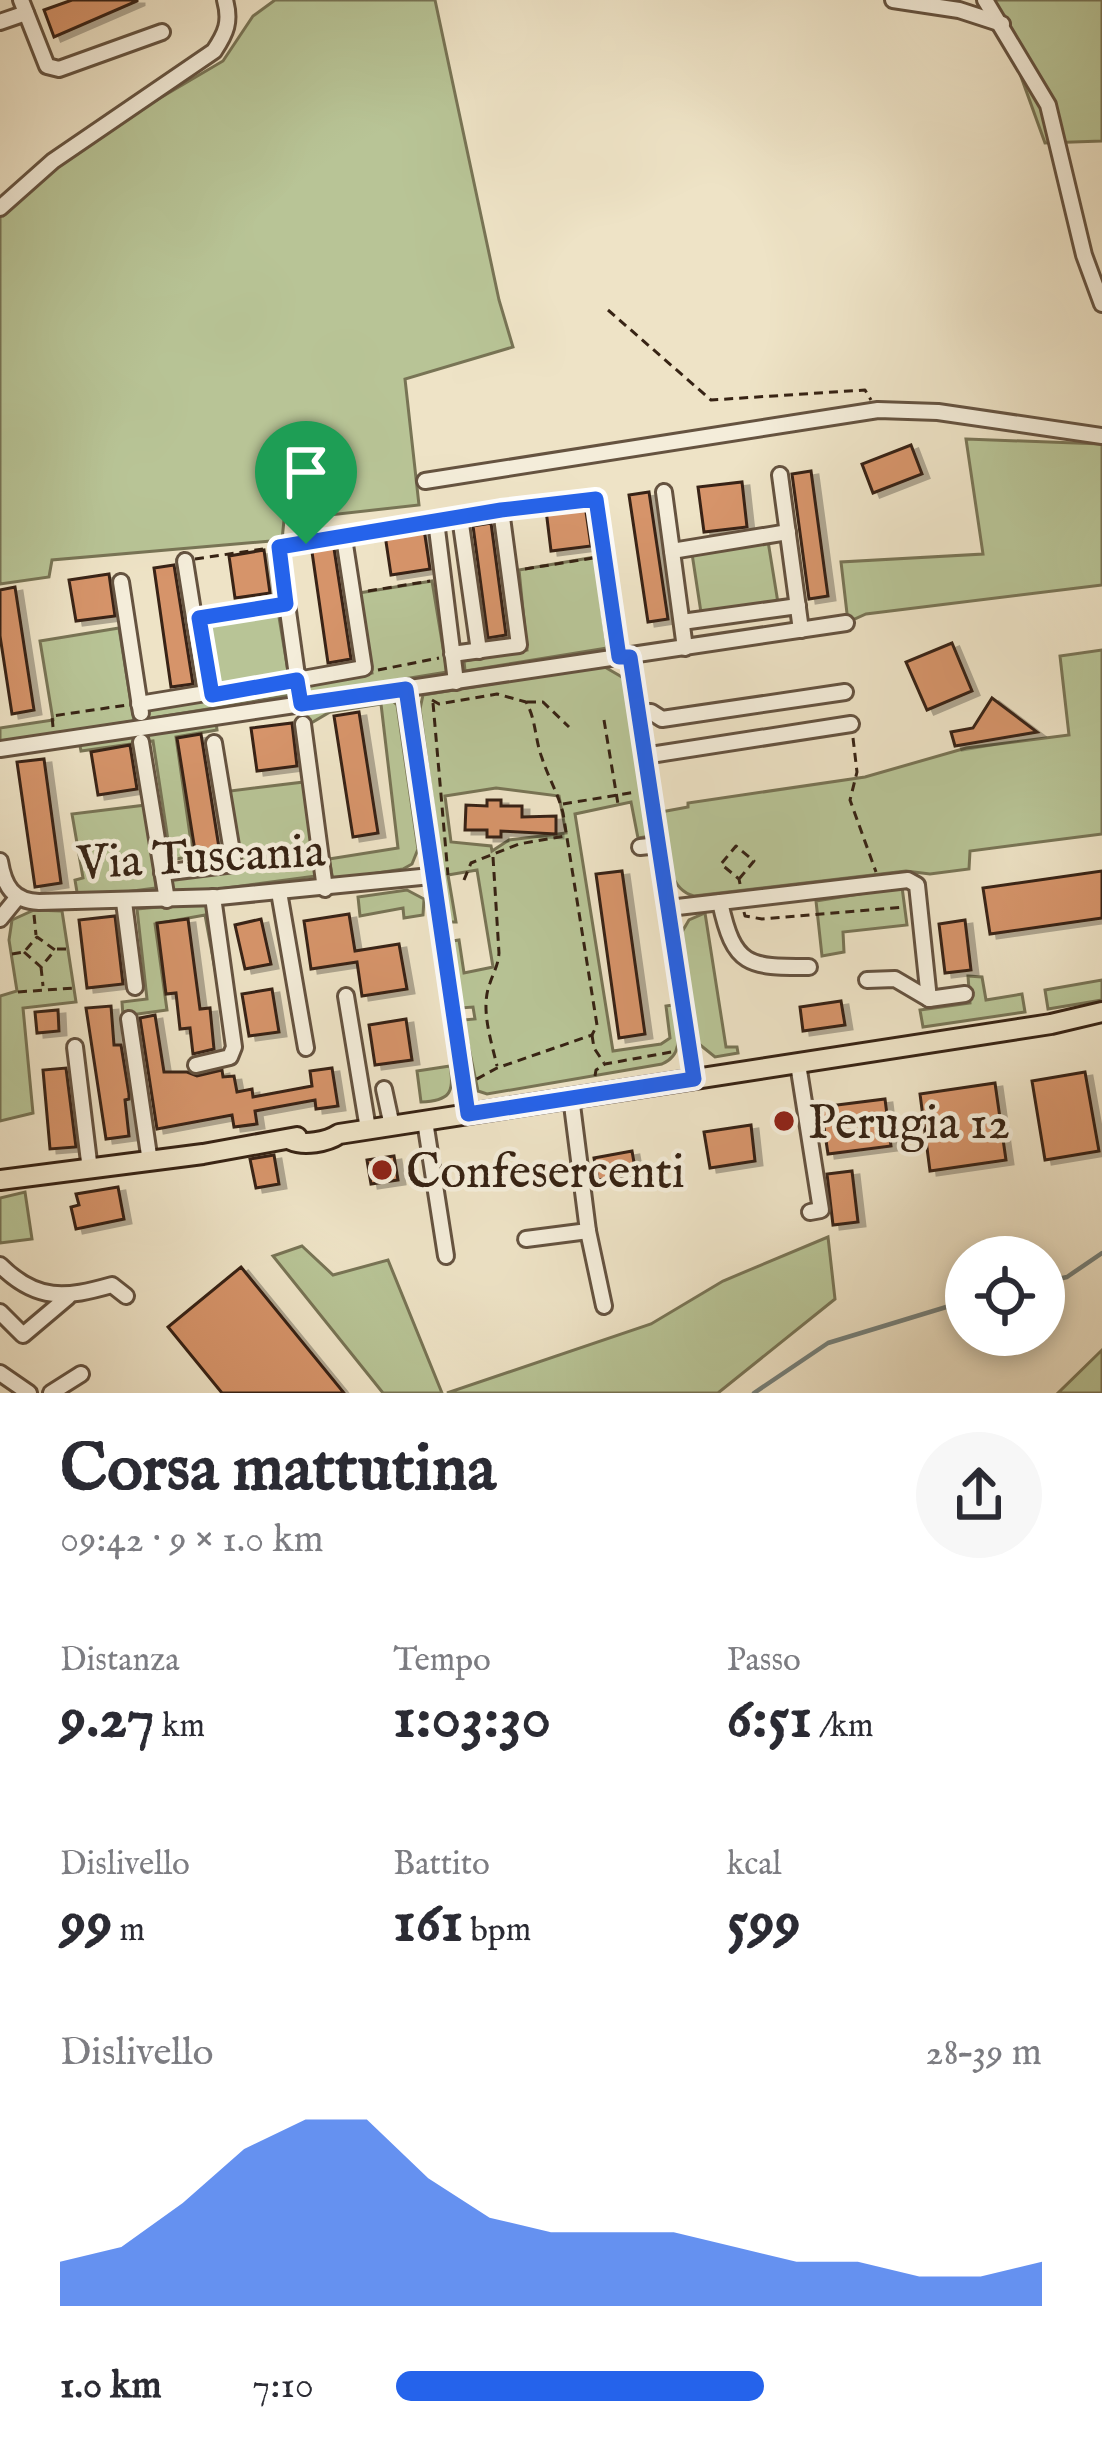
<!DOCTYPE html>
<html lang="it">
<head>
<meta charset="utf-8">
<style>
	:root { --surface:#fff; --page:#f7f7f7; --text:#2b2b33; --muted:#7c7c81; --accent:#2563eb }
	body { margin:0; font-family:"IM FELL English",serif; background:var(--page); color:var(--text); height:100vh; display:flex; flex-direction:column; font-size:45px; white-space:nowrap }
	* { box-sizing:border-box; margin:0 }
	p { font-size:39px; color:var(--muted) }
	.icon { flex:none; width:66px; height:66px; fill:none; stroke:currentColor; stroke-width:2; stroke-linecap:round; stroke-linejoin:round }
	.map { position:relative; height:1393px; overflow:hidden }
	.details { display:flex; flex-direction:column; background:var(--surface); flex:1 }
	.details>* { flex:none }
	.buttons { position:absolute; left:945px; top:1236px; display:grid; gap:24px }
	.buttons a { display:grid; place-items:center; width:120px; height:120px; border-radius:50%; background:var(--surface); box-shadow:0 6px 18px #0003; font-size:60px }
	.pin { position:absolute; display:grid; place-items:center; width:102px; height:102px; color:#fff; margin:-123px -51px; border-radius:50% 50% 50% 0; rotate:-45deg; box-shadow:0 0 12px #0007 }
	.pin .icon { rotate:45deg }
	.round { display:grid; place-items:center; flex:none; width:126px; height:126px; border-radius:63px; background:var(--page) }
	.summary { display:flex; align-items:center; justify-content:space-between; height:204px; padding:0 60px }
	h1 { font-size:66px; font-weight:700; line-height:90px }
	.figures { display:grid; grid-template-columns:repeat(3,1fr); gap:18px; height:204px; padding:12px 60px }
	.figures div { display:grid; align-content:center }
	.figures b { font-size:60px; font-weight:700 }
	.figures small { font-size:33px; font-weight:400 }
	.figures p { font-size:33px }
	.chart { height:336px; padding:24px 60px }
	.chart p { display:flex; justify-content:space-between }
	.chart svg { width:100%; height:216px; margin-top:12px; fill:var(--accent); opacity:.7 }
	ul { padding:0 60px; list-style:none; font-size:39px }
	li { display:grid; grid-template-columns:192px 144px 1fr; align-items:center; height:90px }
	li i { height:30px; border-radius:15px; background:var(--accent) }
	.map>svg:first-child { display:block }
	.green { fill:#b8c496; stroke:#787455; stroke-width:3; fill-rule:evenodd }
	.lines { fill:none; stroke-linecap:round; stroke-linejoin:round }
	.stream { stroke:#747f7a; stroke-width:4.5 }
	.building { fill:#d6946b; stroke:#372314; stroke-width:3; filter:url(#shadow) }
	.minor-casing { stroke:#655340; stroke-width:20 }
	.major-casing { stroke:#372314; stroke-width:24 }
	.path { stroke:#372314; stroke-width:3; stroke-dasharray:9 6; stroke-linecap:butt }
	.minor { stroke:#f4edda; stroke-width:14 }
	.major { stroke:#eee3c6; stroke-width:18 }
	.route-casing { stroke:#fff; stroke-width:24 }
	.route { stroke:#2563eb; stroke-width:15 }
	.poi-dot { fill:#8f2418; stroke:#f4edda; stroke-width:4.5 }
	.labels { text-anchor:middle; stroke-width:9; stroke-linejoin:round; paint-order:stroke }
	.street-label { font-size:48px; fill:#372314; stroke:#f4edda }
	.poi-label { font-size:48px; fill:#372314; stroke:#f4edda; text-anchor:start }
</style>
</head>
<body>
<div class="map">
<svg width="1102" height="1393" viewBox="0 0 1102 1393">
	<defs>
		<filter id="shadow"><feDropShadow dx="7" dy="4" stdDeviation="0" flood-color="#0004"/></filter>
	</defs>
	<rect width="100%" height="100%" fill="#eee3c6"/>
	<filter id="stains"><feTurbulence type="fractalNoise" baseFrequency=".00167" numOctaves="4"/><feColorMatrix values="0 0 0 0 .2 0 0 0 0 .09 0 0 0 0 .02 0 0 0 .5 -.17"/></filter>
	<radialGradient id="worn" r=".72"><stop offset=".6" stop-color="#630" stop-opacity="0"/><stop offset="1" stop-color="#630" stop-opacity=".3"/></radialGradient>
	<g class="green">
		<path d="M275,0H435L499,300L513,347L405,379L419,505L284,520L282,540L52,560L49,577L0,584V213L53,161L223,61L253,16Z"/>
		<path d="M985,0H1102V141L1045,143L1002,24Z"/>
		<path d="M966,439L1102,444V585L866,614L848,622L841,562L983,554Z"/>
		<path d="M767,535L779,609L702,619L691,547Z"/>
		<path d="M595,557L607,648L465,671L464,661L527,650L519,570Z"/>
		<path d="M432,581L447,672L306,695L305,684L372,673L359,593Z"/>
		<path d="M277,605L292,695L147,719L145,706L212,695L199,618Z"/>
		<path d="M119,628L134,721L0,742V728L53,720L40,641Z"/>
		<path d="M1102,650V834L970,851L969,869L930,874L906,871L694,896C663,888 666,840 661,812L688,807V803L865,777L966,748L1069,735L1060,656Z"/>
		<path d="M603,666L627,680L651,836L638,838L631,802L575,814L613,1051L661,1044L670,1038L666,1006L673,1005C676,1029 687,1053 662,1064L487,1094L478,1091L463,1020L475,1019L473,1007L461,1008L452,941L459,940L464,973L493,967L477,870L448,875L456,922H449L420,709L423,695ZM496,788L559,796L566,833L509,840L492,851L491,846L451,842L445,796Z"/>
		<path d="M382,698H390L397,705L418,849L412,864L403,869L333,880L329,859L398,848L381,704L330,712L306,726L304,714Z"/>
		<path d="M216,722L217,730L176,737L193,856L171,860L153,741L81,751L79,741Z"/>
		<path d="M304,782L316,876L174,895L171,876L239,866L230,791Z"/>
		<path d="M146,805L156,888L78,898L75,880L83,878L72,814Z"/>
		<path d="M902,887L907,925L843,932L844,952L822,956L816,901Z"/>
		<path d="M407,890L424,899L423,915L404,918L403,908L360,916L358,897Z"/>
		<path d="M201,903L210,908L225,989L219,991L205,915L155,924L167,1010L123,1016L122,1002L147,999L137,909Z"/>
		<path d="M34,910L62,911L76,1002L23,1008L33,1113L0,1121V996L17,991L9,940L12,920Z"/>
		<path d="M705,913L726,1047H737L738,1053L715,1057L699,1044L693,1030L679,937L689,920Z"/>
		<path d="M968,976L982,977L986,1000L1022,994L1025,1012L923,1027L920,1010L970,1003Z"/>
		<path d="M1102,980V1000L1048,1009L1045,990Z"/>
		<path d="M450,1066C455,1093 449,1101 421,1102L417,1071Z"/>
		<path d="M25,1192L32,1239L0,1243V1198Z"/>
		<path d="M828,1237L835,1299L718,1393H447L651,1324L723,1281Z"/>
		<path d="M302,1246L333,1275L388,1260L442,1393H383L273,1256Z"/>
		<path d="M1102,1350V1393H1058Z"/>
	</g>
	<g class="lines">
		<g class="stream">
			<path d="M1044,1282L1067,1277L1102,1253"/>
			<path d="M754,1393L828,1343L966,1301"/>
		</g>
	</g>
	<g class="building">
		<path d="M72,0H137V1L54,37L44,10Z"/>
		<path d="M911,445L922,474L873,493L862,464Z"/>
		<path d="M811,471L828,596L809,599L792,474Z"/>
		<path d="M742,482L747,527L704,532L698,487Z"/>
		<path d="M649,492L668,619L648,622L629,495Z"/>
		<path d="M585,505L591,546L551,551L546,510Z"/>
		<path d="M491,523L506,635L488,638L473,526Z"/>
		<path d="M424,529L430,569L391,575L385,535Z"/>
		<path d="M333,542L351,659L328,663L311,545Z"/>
		<path d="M264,550L270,593L235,598L229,556Z"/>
		<path d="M174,565L193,684L171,687L154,568Z"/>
		<path d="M109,574L115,616L76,621L69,580Z"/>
		<path d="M15,587L34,710L12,714L0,636V590Z"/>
		<path d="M952,643L972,691L927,710L906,662Z"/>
		<path d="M992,698L1037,732L955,746L951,732L973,728Z"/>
		<path d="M359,712L378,833L353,837L334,716Z"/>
		<path d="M292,723L297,766L257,771L251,728Z"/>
		<path d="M201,734L220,854L196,857L177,738Z"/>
		<path d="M130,745L137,789L98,795L91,752Z"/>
		<path d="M44,759L61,883L35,887L17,762Z"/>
		<path d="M487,800H501V806H522V817L556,816V834L501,831V837H487V830H465L466,805L487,806Z"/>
		<path d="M622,871L645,1034L619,1038L596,874Z"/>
		<path d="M1102,871V918L990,934L983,888Z"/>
		<path d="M349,914L355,951L399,944L407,989L362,996L357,962L311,969L304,921Z"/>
		<path d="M115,916L123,984L87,988L79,920Z"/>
		<path d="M188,919L200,1009L210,1008L214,1049L193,1054L190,1028L180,1029L176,993L166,994L157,923Z"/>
		<path d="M261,919L271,964L245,969L235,925Z"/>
		<path d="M965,920L971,970L945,973L939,924Z"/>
		<path d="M272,989L279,1032L249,1036L242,994Z"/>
		<path d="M841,1001L845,1025L803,1031L800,1007Z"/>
		<path d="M111,1006L114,1045H121L129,1094V1099L125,1100L129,1136L106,1139L86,1008Z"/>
		<path d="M58,1010L59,1031L37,1033L35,1012Z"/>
		<path d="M155,1015L164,1072H187L197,1076L222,1070L223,1077L234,1076L237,1092L252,1089L253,1097L312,1086L310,1071L332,1068L338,1106L316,1109L315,1100L255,1111L257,1124L234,1127L232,1115L157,1129L140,1018Z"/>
		<path d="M406,1019L412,1060L375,1065L369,1025Z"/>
		<path d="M66,1068L76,1147L50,1149L43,1070Z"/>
		<path d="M1085,1072L1099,1151L1045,1160L1032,1081Z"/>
		<path d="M995,1083L1006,1160L930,1171L920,1094Z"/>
		<path d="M885,1099L891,1146L828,1154L821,1107Z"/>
		<path d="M751,1125L755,1161L710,1168L704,1132Z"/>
		<path d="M632,1151L636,1174L598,1180L594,1158Z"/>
		<path d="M274,1155L279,1184L256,1188L250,1159Z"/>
		<path d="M394,1156L398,1180L371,1184L367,1160Z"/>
		<path d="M852,1171L858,1222L833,1225L827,1174Z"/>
		<path d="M118,1187L124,1219L76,1229L71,1207L79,1205L76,1194Z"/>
		<path d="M241,1267L344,1393H222L168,1327Z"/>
	</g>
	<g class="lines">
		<defs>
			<g id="minor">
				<path d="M21,0L47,66L59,69L162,32"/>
				<path d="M893,0L959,10L1002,24"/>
				<path d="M985,0L1048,105L1084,255L1102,304"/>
				<path d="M0,22L26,13"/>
				<path d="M0,208L53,161L214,51C226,33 231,22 225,0"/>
				<path d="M780,475L801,630"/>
				<path d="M425,481L878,410L938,412L1102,436"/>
				<path d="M664,492L685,648"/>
				<path d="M596,499L619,657"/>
				<path d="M460,517L479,651"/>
				<path d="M279,547L301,704"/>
				<path d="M672,551L788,532"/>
				<path d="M121,582L141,713"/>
				<path d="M682,622L798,606"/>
				<path d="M452,654L519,645L501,510L436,521L456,682"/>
				<path d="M630,657L694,1079"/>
				<path d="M297,680L364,668L344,538"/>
				<path d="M405,689L468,1114"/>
				<path d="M139,704L206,693L185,561"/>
				<path d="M638,714L651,712L662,719L845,692"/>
				<path d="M303,724L325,889"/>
				<path d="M141,742L167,900"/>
				<path d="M0,749L846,623"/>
				<path d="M644,756L851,724"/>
				<path d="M640,847L659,845"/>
				<path d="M0,861C4,886 13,901 39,902L219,897L431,876"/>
				<path d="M162,873L234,864L214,743"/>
				<path d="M279,892L306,1048"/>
				<path d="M124,902L135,987"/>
				<path d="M720,902C734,967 748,967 809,967"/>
				<path d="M669,908L908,880L917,885L929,999"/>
				<path d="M0,919L17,898"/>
				<path d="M867,980L895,979L929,999L965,994"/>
				<path d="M346,996L368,1129"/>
				<path d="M129,1019L150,1162"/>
				<path d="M75,1047L90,1170"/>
				<path d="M798,1064L821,1210L810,1212"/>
				<path d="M196,1065L230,1057L234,1047L213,897"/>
				<path d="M384,1089L392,1126"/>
				<path d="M571,1097L588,1231L604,1306"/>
				<path d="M425,1121L446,1256"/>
				<path d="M526,1239L588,1231"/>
				<path d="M0,1265C37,1302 66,1298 112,1285L126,1296"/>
				<path d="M0,1312L23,1335L68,1297"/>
				<path d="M0,1373L29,1393"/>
				<path d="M51,1393L81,1374"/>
			</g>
			<g id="major">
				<path d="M291,1140C304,1146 327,1142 339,1134L1051,1024L1102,1012"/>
				<path d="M0,1180L203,1154L297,1137"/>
			</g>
		</defs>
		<use href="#minor" class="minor-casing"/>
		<use href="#major" class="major-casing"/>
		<g class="path">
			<path d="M608,310L711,400L865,390L871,400"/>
			<path d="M515,508L583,500"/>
			<path d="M356,536L423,524"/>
			<path d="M290,545L328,541"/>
			<path d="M195,559L263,549"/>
			<path d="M525,569L593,558"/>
			<path d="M368,591L430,581"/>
			<path d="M205,617L272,606"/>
			<path d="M378,670L439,658"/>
			<path d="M222,693L283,683"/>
			<path d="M432,700L439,704L497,694L526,702C536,719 535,740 542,758C548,777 558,793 563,813L597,1025L592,1035L497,1068L475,1080"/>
			<path d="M527,702H543L569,727"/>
			<path d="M433,703L448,875"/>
			<path d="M604,720L618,804"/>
			<path d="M53,727L52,716L127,705"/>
			<path d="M853,738L857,772L850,800L876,872"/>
			<path d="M563,804L636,792"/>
			<path d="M493,857L499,953C498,966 494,971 490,983C480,1008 491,1040 497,1066"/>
			<path d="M739,879L754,861L736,846L721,864L739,879L740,884"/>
			<path d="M464,880L471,863L519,844L565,836"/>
			<path d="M744,912L745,916L762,919L904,907"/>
			<path d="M34,915L36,935"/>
			<path d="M57,949H68"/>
			<path d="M12,954L24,952L37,937L55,950L41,967L24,952"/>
			<path d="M41,967L43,986"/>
			<path d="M18,992L74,988"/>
			<path d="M592,1035L594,1048L604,1063"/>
			<path d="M595,1076L596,1070L605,1064L677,1051"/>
		</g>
		<use href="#minor" class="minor"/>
		<use href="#major" class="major"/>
	</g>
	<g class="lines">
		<defs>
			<path id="route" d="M596,499L619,657H630L694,1079L468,1114L406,689L301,704L297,680L212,695L199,618L286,604L279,547L501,510Z"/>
		</defs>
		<use href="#route" class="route-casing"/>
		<use href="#route" class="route"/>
	</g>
	<g class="poi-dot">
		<circle cx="784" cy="1121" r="12"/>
		<circle cx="382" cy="1170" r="12"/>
	</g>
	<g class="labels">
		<g class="street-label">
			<text transform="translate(201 855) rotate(-3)" y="17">Via Tuscania</text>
		</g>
		<g class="poi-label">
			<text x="808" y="1138">Perugia 12</text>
			<text x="406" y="1187">Confesercenti</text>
		</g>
	</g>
	<rect width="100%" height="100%" filter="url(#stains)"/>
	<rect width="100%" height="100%" fill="url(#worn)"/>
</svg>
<div class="buttons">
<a><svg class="icon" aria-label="locate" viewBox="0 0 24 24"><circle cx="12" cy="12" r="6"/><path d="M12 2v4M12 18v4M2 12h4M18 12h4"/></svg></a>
</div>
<div class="pin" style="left:306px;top:544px;background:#1e9e55"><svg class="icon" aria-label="arrive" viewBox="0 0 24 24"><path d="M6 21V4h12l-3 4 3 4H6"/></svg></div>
</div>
<section class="details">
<div class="summary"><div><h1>Corsa mattutina</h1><p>09:42 · 9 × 1.0 km</p></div><a class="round"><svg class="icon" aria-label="share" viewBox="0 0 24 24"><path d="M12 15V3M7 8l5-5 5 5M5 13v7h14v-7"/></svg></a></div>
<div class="figures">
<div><p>Distanza</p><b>9.27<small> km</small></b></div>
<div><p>Tempo</p><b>1:03:30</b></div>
<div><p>Passo</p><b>6:51<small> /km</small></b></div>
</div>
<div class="figures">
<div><p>Dislivello</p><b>99<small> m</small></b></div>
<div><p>Battito</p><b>161<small> bpm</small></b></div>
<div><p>kcal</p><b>599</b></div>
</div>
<div class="chart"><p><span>Dislivello</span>28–39 m</p>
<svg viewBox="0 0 160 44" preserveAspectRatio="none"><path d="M0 44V35L10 32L20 23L30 12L40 6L50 6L60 18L70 26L80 29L90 29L100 29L110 32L120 35L130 35L140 38L150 38L160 35V44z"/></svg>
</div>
<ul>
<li><b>1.0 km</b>7:10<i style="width:57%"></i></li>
</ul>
</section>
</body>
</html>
